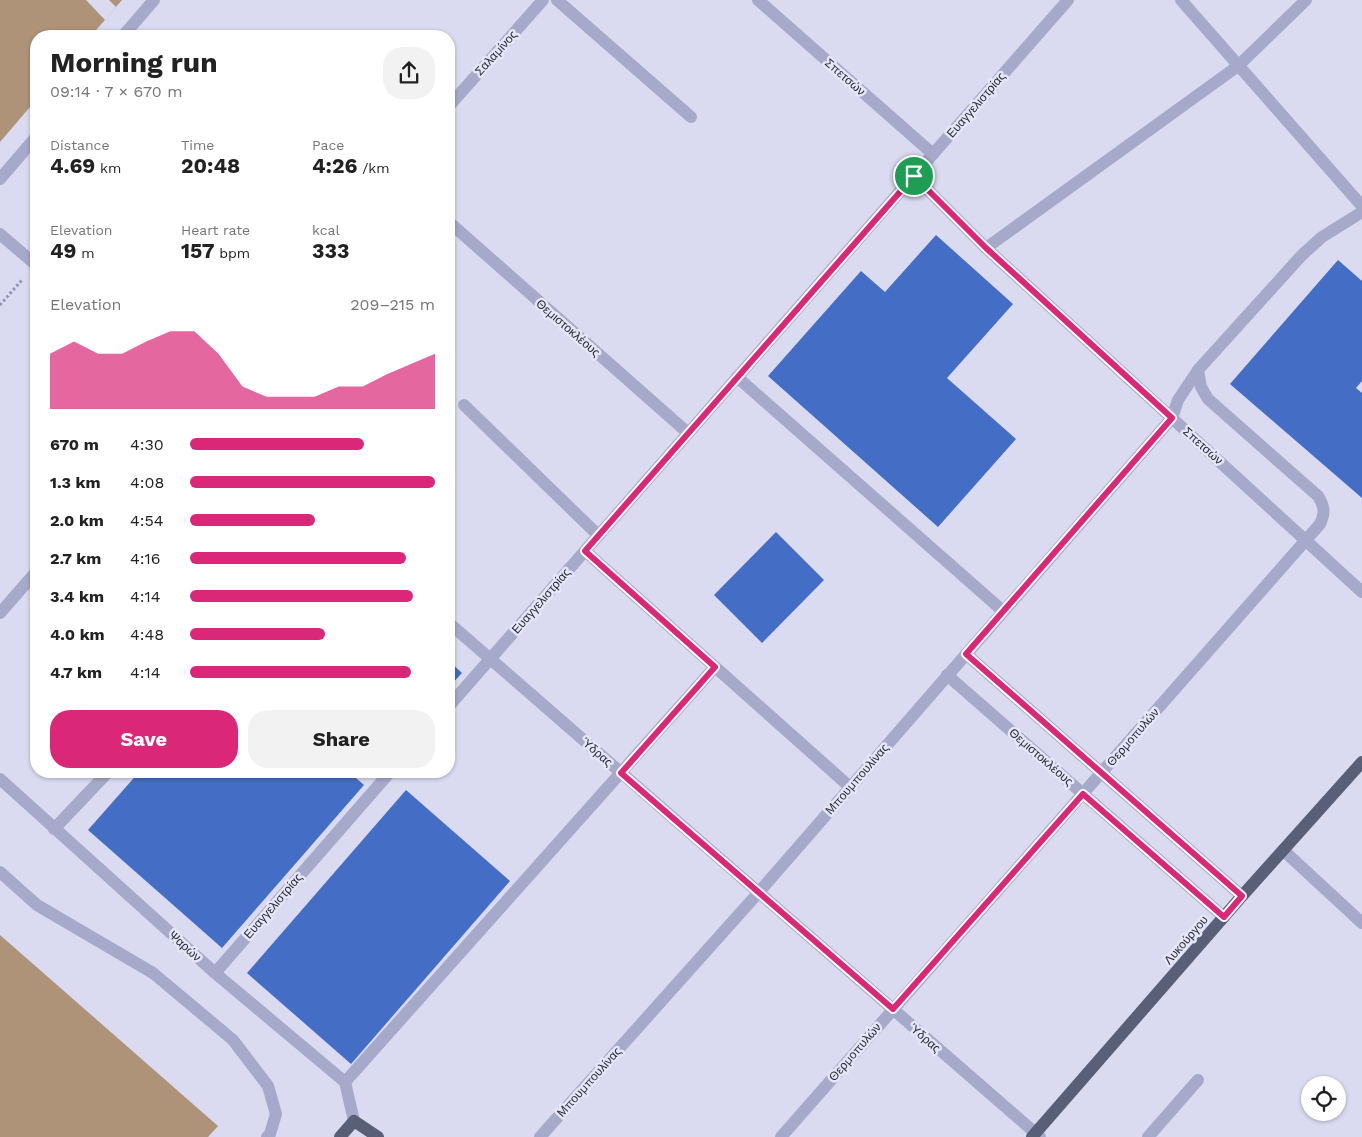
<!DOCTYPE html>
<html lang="en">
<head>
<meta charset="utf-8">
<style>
	:root { --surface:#fff; --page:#f2f2f2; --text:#222; --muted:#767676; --accent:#db2777 }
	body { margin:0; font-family:"Work Sans",sans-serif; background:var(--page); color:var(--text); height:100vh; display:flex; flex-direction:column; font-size:19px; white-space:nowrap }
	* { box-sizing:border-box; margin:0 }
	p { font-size:16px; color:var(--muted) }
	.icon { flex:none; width:28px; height:28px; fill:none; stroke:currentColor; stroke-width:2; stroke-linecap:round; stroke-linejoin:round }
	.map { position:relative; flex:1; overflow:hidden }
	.panel { position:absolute; left:30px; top:30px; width:425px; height:748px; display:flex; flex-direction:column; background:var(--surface); border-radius:20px; box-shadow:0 1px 4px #0004 }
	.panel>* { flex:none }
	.controls { position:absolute; left:1301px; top:1076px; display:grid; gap:10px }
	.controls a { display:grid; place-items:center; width:45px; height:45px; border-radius:50%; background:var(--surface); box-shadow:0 1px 4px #0004; font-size:25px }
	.pin { position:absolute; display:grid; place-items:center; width:42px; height:42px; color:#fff; margin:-21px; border:2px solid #fff; border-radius:50%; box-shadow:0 1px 5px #0007 }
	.round { display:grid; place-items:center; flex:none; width:52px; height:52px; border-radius:20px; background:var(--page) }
	.summary { display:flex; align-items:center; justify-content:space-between; height:85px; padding:0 20px }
	h1 { font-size:28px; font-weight:700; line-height:38px }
	.figures { display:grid; grid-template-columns:repeat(3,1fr); gap:8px; height:85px; padding:5px 20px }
	.figures div { display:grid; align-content:center }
	.figures b { font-size:21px; font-weight:700 }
	.figures small { font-size:14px; font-weight:400 }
	.figures p { font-size:14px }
	.chart { height:140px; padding:10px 20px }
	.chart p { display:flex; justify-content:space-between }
	.chart svg { width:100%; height:90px; margin-top:5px; fill:var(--accent); opacity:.7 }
	.button { display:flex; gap:10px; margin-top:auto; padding:10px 20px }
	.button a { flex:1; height:58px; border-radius:20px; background:var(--accent); color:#fff; font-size:20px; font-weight:700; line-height:58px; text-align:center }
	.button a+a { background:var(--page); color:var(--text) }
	ul { padding:0 20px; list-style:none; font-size:16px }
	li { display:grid; grid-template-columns:80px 60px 1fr; align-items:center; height:38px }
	li i { height:12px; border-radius:6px; background:var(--accent) }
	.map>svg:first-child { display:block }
	.water { fill:#ae9379 }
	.pier { fill:#dadaf1 }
	.building { fill:#446dc5 }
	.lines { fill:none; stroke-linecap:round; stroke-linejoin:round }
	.path { stroke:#9095b5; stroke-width:3; stroke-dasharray:2.5 2.5; stroke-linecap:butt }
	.minor { stroke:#a6a9c9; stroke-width:12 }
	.major { stroke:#585f77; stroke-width:12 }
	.route-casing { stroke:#fff; stroke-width:10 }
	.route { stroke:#db2777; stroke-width:6 }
	.labels { text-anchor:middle; stroke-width:5; stroke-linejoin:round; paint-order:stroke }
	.street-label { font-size:12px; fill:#272a35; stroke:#e6e6f9 }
</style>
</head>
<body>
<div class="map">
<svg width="1362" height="1137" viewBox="0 0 1362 1137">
	<rect width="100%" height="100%" fill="#dadaf1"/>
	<g class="water">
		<path d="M0,0H122L91,36H36V100L0,142Z"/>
		<path d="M0,935L218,1126L208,1137H0Z"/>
	</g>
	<path class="pier" d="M86,0H109L116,7L105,20Z"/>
	<g class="building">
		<path d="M936,235L1013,304L947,378L1016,439L938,527L768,376L861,271L885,292Z"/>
		<path d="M1338,260L1362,281V381L1356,388L1362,393V498L1230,384Z"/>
		<path d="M776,532L824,580L762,643L714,595Z"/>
		<path d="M449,661L462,673L449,687Z"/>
		<path d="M140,771H348L364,785L222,948L88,830Z"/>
		<path d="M406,790L510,881L351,1064L247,973Z"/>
	</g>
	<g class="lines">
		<path class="path" d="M0,305L22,280"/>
		<g class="minor">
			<path d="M557,0L691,117"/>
			<path d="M758,0L933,154"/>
			<path d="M1181,0L1362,206"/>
			<path d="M123,36L154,0"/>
			<path d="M449,106L543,0"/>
			<path d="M914,176L986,248L1362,592"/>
			<path d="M0,179L36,137"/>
			<path d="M449,222L688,433"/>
			<path d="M0,234L36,265"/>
			<path d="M986,248L1238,66L1306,0"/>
			<path d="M737,377L1003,611"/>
			<path d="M464,405L598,535"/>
			<path d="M585,551L850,787"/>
			<path d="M0,613L36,572"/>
			<path d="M449,623L1040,1137"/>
			<path d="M966,654L1242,896"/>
			<path d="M947,675L1224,917"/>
			<path d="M449,706L1068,0"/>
			<path d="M0,779L215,973L345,1082L354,1121"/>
			<path d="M54,829L109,771"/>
			<path d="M1283,850L1362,923"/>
			<path d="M0,872L37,905L153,973L233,1040L268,1086L276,1114L270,1134L267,1137"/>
			<path d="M215,973L391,771"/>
			<path d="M345,1082L715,667"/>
			<path d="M540,1137L759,892L1172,418L1178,400L1198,370"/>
			<path d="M781,1137L1320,524C1325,513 1325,507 1318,496L1208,399L1201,387L1198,370L1302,255L1322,237L1362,212"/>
			<path d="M1148,1137L1198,1080"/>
		</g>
		<g class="major">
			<path d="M340,1137L354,1121L378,1137"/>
			<path d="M1032,1137L1242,896L1362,762"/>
		</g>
	</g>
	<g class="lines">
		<defs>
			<path id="route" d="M914,176L986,248L1172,418L966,654L1242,896L1224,917L1083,794L893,1009L621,773L715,667L585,551Z"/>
		</defs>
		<use href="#route" class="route-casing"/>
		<use href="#route" class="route"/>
	</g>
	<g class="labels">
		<g class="street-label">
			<text transform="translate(496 53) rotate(-48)" y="4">Σαλαμίνος</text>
			<text transform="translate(845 77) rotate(41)" y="4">Σπετσών</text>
			<text transform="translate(976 105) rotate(-49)" y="4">Ευαγγελιστρίας</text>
			<text transform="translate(568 328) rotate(41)" y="4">Θεμιστοκλέους</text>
			<text transform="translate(1203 446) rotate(42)" y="4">Σπετσών</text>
			<text transform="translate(541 601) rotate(-49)" y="4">Ευαγγελιστρίας</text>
			<text transform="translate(1133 737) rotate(-49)" y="4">Θερμοπυλών</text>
			<text transform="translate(597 752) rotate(41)" y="4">Ύδρας</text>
			<text transform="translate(1041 757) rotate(41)" y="4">Θεμιστοκλέους</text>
			<text transform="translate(857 779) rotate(-49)" y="4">Μπουμπουλίνας</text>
			<text transform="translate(273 906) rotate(-49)" y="4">Ευαγγελιστρίας</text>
			<text transform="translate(1186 940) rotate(-49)" y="4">Λυκούργου</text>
			<text transform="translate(185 946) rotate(42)" y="4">Ψαρών</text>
			<text transform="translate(925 1038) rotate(41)" y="4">Ύδρας</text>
			<text transform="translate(855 1052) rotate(-49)" y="4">Θερμοπυλών</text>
			<text transform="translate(589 1082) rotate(-48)" y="4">Μπουμπουλίνας</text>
		</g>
	</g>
</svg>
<div class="controls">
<a><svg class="icon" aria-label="locate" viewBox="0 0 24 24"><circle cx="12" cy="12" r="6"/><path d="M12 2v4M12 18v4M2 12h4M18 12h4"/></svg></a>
</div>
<div class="pin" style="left:914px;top:176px;background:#1e9e55"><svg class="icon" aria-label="arrive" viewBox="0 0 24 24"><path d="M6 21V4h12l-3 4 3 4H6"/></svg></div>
<section class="panel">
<div class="summary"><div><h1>Morning run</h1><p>09:14 · 7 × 670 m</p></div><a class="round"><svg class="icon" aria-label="share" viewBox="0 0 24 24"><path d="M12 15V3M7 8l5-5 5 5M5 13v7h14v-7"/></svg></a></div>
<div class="figures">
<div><p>Distance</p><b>4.69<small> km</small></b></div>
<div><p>Time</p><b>20:48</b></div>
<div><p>Pace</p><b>4:26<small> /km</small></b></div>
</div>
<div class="figures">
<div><p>Elevation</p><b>49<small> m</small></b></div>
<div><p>Heart rate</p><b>157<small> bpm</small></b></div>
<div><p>kcal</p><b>333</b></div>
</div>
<div class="chart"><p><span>Elevation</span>209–215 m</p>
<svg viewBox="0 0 160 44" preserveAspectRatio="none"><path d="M0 44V17L10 11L20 17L30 17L40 11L50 6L60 6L70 17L80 33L90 38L100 38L110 38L120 33L130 33L140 27L150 22L160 17V44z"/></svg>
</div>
<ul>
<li><b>670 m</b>4:30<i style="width:71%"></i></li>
<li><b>1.3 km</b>4:08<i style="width:100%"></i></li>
<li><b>2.0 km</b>4:54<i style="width:51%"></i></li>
<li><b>2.7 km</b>4:16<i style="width:88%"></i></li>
<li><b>3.4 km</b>4:14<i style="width:91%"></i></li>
<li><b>4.0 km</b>4:48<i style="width:55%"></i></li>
<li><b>4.7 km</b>4:14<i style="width:90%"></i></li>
</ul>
<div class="button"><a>Save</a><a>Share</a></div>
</section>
</div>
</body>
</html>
